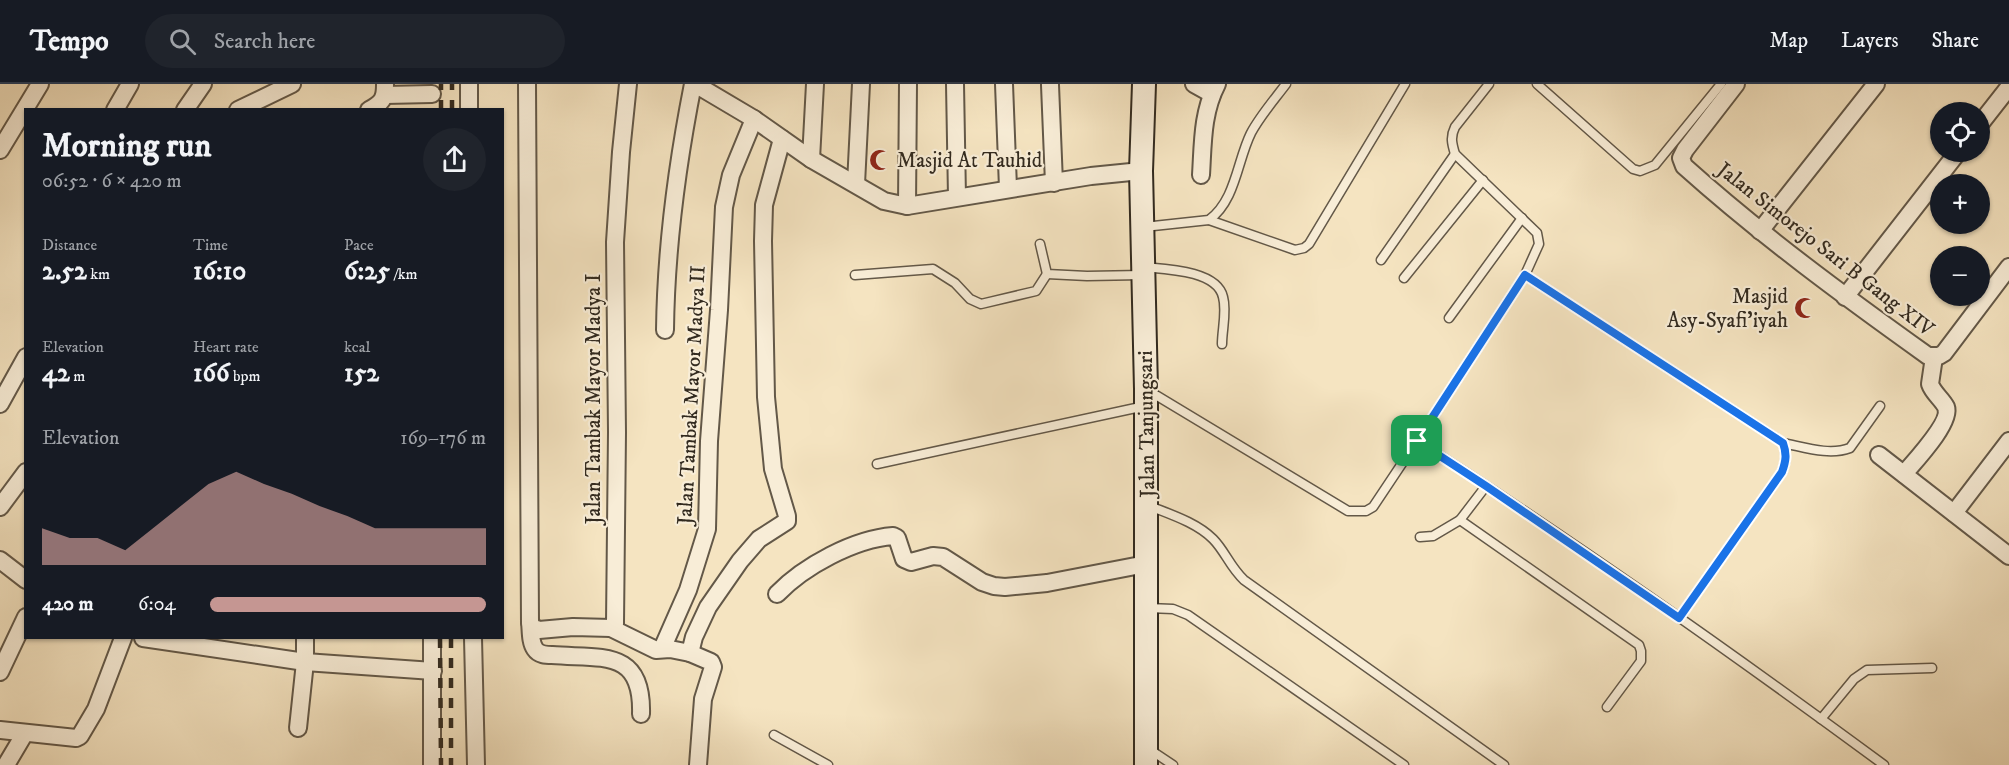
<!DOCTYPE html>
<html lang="en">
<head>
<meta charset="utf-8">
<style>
	:root { --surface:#171b24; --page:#20242c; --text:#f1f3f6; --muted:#9ea1a6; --line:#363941; --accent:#c59692 }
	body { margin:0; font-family:"IM FELL DW Pica",serif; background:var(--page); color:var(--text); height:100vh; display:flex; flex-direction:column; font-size:22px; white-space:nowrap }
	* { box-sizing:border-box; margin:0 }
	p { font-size:20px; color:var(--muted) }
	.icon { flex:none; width:33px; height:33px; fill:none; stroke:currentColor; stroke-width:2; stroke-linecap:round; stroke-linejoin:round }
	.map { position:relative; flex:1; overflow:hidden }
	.details { position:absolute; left:24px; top:24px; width:480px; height:531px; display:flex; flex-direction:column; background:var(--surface); border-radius:0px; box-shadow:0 2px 4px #0004 }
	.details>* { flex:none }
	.controls { position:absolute; left:1930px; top:18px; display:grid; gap:12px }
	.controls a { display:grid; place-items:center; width:60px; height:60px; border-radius:50%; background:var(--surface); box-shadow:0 2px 4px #0004; font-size:30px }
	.pin { position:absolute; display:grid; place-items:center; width:51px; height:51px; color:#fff; margin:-26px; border-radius:12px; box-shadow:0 3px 9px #0006 }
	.round { display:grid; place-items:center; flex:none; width:63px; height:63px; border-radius:32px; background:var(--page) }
	.head { display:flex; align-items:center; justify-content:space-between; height:102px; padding:0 18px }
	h1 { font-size:33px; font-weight:800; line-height:45px }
	.metrics { display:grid; grid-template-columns:repeat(3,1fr); gap:9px; height:102px; padding:6px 18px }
	.metrics div { display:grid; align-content:center }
	.metrics b { font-size:26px; font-weight:800 }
	.metrics small { font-size:16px; font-weight:400 }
	.metrics p { font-size:16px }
	.chart { height:168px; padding:12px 18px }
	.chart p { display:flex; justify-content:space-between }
	.chart svg { width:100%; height:108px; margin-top:6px; fill:var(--accent); opacity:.7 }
	ul { padding:0 18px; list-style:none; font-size:20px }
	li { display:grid; grid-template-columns:96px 72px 1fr; align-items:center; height:45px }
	li i { height:15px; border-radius:8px; background:var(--accent) }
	header { display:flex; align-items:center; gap:36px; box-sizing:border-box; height:84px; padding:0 30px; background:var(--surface); border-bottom:2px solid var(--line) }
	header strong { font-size:28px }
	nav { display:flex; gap:33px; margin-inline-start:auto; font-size:21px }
	.search { width:420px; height:54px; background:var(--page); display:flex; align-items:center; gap:15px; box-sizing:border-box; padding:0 21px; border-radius:33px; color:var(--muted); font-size:22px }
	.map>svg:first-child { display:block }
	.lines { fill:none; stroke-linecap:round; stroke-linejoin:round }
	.lane-casing { stroke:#635848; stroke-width:11 }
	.street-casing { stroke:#635848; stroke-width:20 }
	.secondary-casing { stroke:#322a1f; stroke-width:26 }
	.lane { stroke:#f8edd7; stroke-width:8 }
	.street { stroke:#f8edd7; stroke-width:16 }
	.secondary { stroke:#f8edd7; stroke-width:22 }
	.rail { stroke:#322a1f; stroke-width:4.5; stroke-dasharray:10 10; stroke-linecap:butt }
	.route-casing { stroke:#fff; stroke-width:12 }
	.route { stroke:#1a73e8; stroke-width:8 }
	.labels { text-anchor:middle; stroke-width:4.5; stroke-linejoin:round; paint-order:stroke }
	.poi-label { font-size:21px; fill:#322a1f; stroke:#f8edd7; text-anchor:start }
	.street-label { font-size:21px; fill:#322a1f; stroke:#f8edd7 }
</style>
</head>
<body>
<header>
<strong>Tempo</strong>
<div class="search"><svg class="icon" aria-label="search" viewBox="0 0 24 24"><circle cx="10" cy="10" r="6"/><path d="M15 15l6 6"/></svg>Search here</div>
<nav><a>Map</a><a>Layers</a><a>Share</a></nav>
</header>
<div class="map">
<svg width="2009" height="681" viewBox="0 0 2009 681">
	<rect width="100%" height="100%" fill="#f5e4c1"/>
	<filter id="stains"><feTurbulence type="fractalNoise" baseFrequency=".00333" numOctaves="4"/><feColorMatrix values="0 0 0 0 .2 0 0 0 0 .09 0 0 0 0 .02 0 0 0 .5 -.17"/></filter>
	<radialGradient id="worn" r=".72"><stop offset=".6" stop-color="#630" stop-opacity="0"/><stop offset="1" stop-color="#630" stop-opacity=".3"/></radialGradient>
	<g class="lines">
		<defs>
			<g id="lane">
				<path d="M1489,0L1455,43C1450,53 1452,60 1455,70L1537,149L1539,160L1525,191"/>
				<path d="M1537,0L1633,85L1640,87L1655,81L1721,0"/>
				<path d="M1209,136L1295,166L1304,164L1309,160L1405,0"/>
				<path d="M1144,143L1209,136C1236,116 1237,77 1251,49C1260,32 1274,16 1286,0"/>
				<path d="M1040,160L1047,190L1087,192L1142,191"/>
				<path d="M1381,176L1455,70"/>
				<path d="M1144,183C1164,185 1217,186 1223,213C1227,227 1222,246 1222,260"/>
				<path d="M855,191L933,185L955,199L970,215L981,220L1036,207L1047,190"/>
				<path d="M1404,194L1483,96"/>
				<path d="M1449,234L1522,134"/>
				<path d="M1149,307L1348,427H1366L1373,423L1417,357C1577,459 1732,569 1884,681"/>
				<path d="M1417,357L1525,191L1783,359C1787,370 1786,377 1782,388L1679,534"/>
				<path d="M1783,359C1804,363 1829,372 1850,364L1880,322"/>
				<path d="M877,380L1145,322"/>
				<path d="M1486,402L1460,436L1639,561L1641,567V577L1607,623"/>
				<path d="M1147,421C1169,430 1196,438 1213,455C1225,467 1230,483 1244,496L1504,681"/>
				<path d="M1420,453L1433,452L1460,436"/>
				<path d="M1148,524L1173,525L1188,531L1404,681"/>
				<path d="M1821,635L1854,595L1867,586L1932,584"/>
				<path d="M774,651L828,681"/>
				<path d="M1149,665L1173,681"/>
			</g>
			<g id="street">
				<path d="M469,0V26"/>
				<path d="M527,0L530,538C531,546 530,558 535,565C539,571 546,571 552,571C601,575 643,564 641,630"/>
				<path d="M695,0L754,35L811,75L884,117L907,122L1091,92L1141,87"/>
				<path d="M955,0L957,113"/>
				<path d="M1004,0L1008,104"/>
				<path d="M1194,0L1212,10"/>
				<path d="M1736,0L1685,66L1681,74L1684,82C1761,151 1844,212 1928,272H1939L1944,269L2009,183"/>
				<path d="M1050,1L1054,99"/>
				<path d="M385,11L432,10"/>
				<path d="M115,26L130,0"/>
				<path d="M185,26L203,0"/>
				<path d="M238,26L292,0"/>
				<path d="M369,26C382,19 385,15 385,1"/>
				<path d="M1980,40L2009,3"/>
				<path d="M0,66L40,0"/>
				<path d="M811,75L815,0"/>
				<path d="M1201,91C1203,59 1202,29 1217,0"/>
				<path d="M856,100L861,0"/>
				<path d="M907,122L908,0"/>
				<path d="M1760,147L1876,0"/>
				<path d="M1845,213L1958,68"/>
				<path d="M665,246C666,163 677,81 693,0"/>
				<path d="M0,320L26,273"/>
				<path d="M1879,371L2009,472"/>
				<path d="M1904,390C1914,378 1952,338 1946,323C1942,315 1933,309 1930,300L1934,273"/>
				<path d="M0,423L26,388"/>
				<path d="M1954,429L2009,357"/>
				<path d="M0,476L26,496"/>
				<path d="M777,510C804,482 854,455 893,452L897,454L904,475L911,478L933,472L943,473L982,498L994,502L1005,503L1047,499L1146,480"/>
				<path d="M530,538L532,543L539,546L573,543L611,544L615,540L617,348L615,158L621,68L628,0"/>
				<path d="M611,544L656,566L670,565L690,569"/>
				<path d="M143,554L305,578L433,587"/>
				<path d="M473,554L476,681"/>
				<path d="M662,565L688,506L707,445L709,357L719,226L724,123L731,91L754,35"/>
				<path d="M0,588L26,533"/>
				<path d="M298,644L305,578V554"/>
				<path d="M0,646L76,654L80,652L96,625L123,554"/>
				<path d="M6,681L25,649"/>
				<path d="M432,681V554"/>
				<path d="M698,681L703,615L713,583L711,578L690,569L694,553L708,523L740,477L759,455L787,437V432L773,385L766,313L763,157L764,121L782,55"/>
			</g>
			<path id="secondary" d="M1144,0L1141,87L1146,305V681"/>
		</defs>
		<use href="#lane" class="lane-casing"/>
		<use href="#street" class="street-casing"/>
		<use href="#secondary" class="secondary-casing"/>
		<use href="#lane" class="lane"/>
		<use href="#street" class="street"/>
		<use href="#secondary" class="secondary"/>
		<g class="rail">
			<path d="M441,26V0"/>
			<path d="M452,26V0"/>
			<path d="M440,554L441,681"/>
			<path d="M451,554V681"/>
		</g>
	</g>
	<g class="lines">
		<defs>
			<path id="route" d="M1525,191L1783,359C1787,370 1786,377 1782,388L1679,534L1486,402L1417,357Z"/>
		</defs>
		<use href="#route" class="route-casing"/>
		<use href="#route" class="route"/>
	</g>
	<defs>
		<symbol id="mosque-bare" viewBox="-9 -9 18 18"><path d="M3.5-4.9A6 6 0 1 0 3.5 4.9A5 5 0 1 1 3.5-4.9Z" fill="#8f2418" stroke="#f8edd7" stroke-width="2.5" paint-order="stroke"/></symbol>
	</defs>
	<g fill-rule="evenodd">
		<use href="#mosque-bare" x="865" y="61" width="30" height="30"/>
		<use href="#mosque-bare" x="1790" y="209" width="30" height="30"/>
	</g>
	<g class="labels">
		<g class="poi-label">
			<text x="897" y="83">Masjid At Tauhid</text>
			<text x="1788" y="219" text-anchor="end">Masjid<tspan x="1788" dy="24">Asy-Syafi'iyah</tspan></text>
		</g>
		<g class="street-label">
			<text transform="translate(1826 165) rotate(38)" y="7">Jalan Simorejo Sari B Gang XIV</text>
			<text transform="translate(691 311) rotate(-87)" y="7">Jalan Tambak Mayor Madya II</text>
			<text transform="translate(593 315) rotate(-90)" y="7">Jalan Tambak Mayor Madya I</text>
			<text transform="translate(1146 340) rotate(-91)" y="7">Jalan Tanjungsari</text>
		</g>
	</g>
	<rect width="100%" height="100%" filter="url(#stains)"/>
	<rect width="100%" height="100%" fill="url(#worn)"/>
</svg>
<div class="controls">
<a><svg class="icon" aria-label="locate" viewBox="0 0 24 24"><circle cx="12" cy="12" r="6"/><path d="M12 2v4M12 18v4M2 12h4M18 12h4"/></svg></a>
<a>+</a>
<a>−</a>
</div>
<div class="pin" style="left:1417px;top:357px;background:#1e9e55"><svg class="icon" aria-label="arrive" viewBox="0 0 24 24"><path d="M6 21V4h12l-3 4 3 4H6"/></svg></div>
<section class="details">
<div class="head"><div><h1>Morning run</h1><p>06:52 · 6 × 420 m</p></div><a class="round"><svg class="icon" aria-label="share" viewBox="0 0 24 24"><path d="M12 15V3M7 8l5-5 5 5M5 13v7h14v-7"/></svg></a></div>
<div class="metrics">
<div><p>Distance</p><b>2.52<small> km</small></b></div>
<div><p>Time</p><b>16:10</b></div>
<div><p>Pace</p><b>6:25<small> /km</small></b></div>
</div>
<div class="metrics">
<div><p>Elevation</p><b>42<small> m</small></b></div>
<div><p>Heart rate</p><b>166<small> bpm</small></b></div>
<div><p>kcal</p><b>152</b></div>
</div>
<div class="chart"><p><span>Elevation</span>169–176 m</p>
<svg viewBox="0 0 160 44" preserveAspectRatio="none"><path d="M0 44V29L10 33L20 33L30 38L40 29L50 20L60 11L70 6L80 11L90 15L100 20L110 24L120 29L130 29L140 29L150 29L160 29V44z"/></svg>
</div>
<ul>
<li><b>420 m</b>6:04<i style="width:100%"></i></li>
</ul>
</section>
</div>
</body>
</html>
